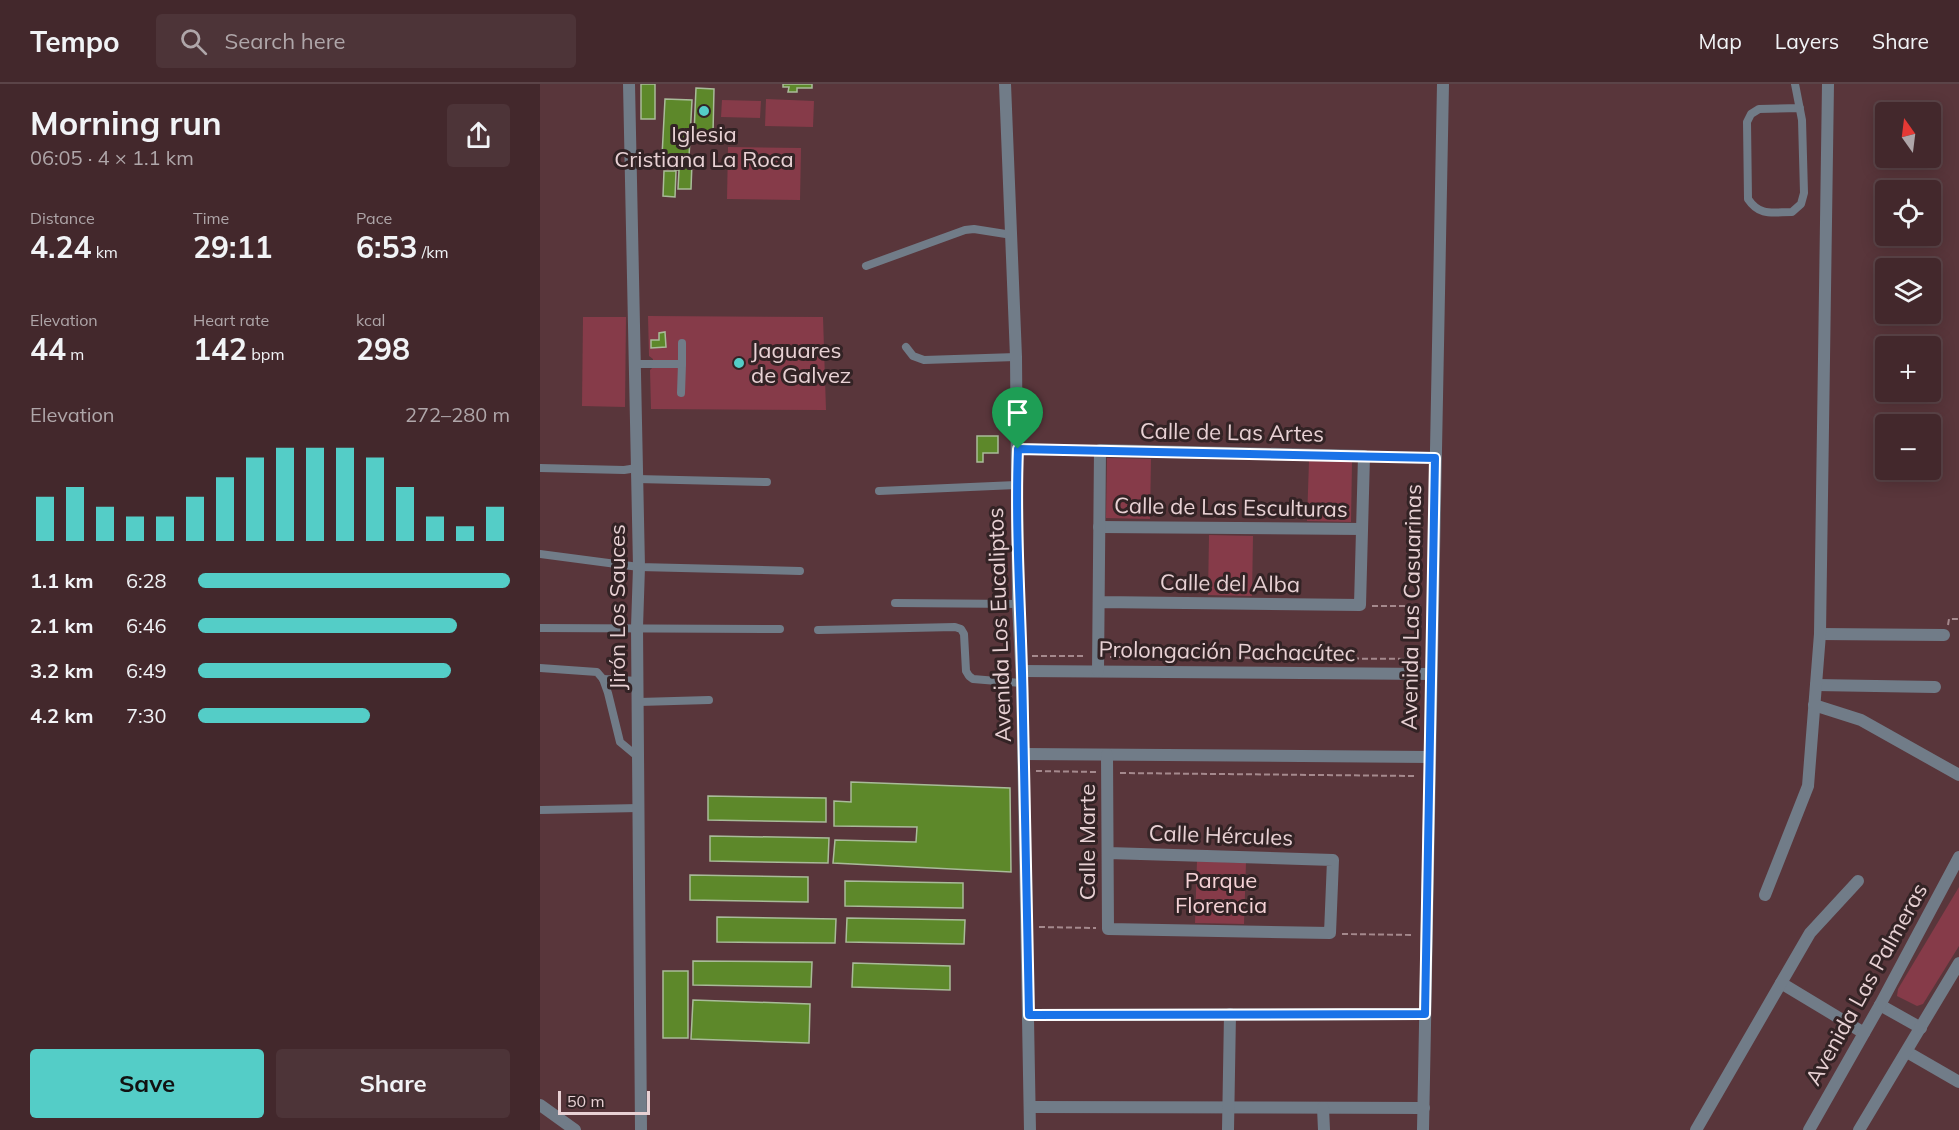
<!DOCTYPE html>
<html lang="en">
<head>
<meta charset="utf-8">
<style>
	:root { --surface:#43282c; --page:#4d3438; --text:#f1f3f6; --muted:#afa6a9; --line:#5b4448; --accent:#54cdc7 }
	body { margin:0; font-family:Mulish,sans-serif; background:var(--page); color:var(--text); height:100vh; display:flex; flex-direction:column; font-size:22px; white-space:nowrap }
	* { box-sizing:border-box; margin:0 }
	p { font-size:20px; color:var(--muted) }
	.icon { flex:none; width:33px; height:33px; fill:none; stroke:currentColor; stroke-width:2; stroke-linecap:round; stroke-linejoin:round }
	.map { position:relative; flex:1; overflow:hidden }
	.details { display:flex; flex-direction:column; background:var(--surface); width:540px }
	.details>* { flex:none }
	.needle { width:39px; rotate:346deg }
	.fabs { position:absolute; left:1335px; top:18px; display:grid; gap:12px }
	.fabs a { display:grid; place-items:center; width:66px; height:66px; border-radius:6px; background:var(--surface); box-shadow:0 3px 15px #0003,0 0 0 2px var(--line); font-size:30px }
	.scale { position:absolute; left:18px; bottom:15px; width:92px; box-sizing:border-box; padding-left:6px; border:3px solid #e8d1d4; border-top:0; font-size:16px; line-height:21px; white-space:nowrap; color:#e8d1d4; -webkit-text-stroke:4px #332325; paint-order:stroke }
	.pin { position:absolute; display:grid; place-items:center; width:51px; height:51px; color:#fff; margin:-62px -26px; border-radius:50% 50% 50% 0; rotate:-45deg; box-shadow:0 0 6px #0007 }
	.pin .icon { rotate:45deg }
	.round { display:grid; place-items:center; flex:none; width:63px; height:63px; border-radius:6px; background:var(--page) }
	.summary { display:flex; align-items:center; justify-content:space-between; height:102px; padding:0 30px }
	h1 { font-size:33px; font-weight:700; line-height:45px }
	.metrics { display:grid; grid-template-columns:repeat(3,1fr); gap:9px; height:102px; padding:6px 30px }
	.metrics div { display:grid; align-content:center }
	.metrics b { font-size:30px; font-weight:700 }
	.metrics small { font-size:16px; font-weight:400 }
	.metrics p { font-size:16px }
	.chart { height:168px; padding:12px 30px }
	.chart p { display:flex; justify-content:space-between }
	.chart svg { width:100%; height:108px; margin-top:6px; stroke:var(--accent); stroke-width:6 }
	.cta { display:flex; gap:12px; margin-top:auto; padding:12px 30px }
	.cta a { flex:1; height:69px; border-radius:6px; background:var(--accent); color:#111; font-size:24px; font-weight:700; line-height:69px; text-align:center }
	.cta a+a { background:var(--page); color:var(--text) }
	ul { padding:0 30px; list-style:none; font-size:20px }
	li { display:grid; grid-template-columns:96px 72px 1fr; align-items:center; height:45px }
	li i { height:15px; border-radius:8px; background:var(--accent) }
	header { display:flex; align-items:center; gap:36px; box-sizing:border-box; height:84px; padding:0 30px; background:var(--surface); border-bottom:2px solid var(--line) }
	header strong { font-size:28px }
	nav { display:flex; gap:33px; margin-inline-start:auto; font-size:21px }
	.search { width:420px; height:54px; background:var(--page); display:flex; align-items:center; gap:15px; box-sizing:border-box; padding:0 21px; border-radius:6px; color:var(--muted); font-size:22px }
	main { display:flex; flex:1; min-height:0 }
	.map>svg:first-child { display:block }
	.green { fill:#863b49 }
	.building { fill:#5d882a; stroke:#a9bb99; stroke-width:1.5 }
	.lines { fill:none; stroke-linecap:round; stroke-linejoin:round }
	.path { stroke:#a5898d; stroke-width:2; stroke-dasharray:6 3; stroke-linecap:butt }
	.service { stroke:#717c88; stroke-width:8 }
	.minor { stroke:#717c88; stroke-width:12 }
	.route-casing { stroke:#fff; stroke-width:12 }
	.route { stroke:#1a73e8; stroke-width:8 }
	.poi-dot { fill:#54cdc7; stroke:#332325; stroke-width:2 }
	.labels { text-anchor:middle; stroke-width:6; stroke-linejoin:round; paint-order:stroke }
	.poi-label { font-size:22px; fill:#e8d1d4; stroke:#332325 }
	.street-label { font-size:22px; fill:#e8d1d4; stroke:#332325 }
	.park-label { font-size:22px; fill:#f5d2d6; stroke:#332325 }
</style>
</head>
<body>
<header>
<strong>Tempo</strong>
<div class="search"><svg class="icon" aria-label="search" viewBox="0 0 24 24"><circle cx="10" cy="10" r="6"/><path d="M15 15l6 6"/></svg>Search here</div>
<nav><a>Map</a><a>Layers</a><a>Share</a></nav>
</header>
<main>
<section class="details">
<div class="summary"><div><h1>Morning run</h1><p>06:05 · 4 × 1.1 km</p></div><a class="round"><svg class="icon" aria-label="share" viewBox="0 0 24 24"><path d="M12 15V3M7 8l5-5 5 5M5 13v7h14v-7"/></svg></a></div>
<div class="metrics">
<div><p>Distance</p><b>4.24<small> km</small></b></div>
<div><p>Time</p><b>29:11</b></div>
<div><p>Pace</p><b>6:53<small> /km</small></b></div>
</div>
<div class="metrics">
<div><p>Elevation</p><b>44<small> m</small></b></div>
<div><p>Heart rate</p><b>142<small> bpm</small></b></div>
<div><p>kcal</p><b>298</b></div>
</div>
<div class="chart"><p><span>Elevation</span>272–280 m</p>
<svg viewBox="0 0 160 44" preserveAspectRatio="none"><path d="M5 44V26M15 44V22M25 44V30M35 44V34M45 44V34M55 44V26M65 44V18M75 44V10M85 44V6M95 44V6M105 44V6M115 44V10M125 44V22M135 44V34M145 44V38M155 44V30"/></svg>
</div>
<ul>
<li><b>1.1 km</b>6:28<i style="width:100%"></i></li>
<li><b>2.1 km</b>6:46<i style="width:83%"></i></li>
<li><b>3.2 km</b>6:49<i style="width:81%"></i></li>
<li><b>4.2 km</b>7:30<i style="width:55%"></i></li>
</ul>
<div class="cta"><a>Save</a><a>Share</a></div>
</section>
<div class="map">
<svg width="1419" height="1046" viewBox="0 0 1419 1046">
	<rect width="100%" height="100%" fill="#59363b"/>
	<g class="green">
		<path d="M226,15L274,17L273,43L225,42Z"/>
		<path d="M182,16L221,17L220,34L181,33Z"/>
		<path d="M188,63L261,64L260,116L187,115Z"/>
		<path d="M108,232L283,233L286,326L111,325L110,286L113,283V275L109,272Z"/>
		<path d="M43,233H86L85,323L42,322Z"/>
		<path d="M567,374L611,375L610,435L566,434Z"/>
		<path d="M769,377L812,378L811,438L767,437Z"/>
		<path d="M669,451L713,452L712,512L668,511Z"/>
		<path d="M657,777L706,779L704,840L655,839Z"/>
		<path d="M1419,803V862L1383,920L1377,922L1357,912L1358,905Z"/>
	</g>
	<g class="building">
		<rect x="101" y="0" width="14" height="35"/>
		<path d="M243,0H272V4H257V8H248L249,3H243Z"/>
		<path d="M156,4L174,5L173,49H154Z"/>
		<path d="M125,15L152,16L149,73L122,72Z"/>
		<path d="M135,78H152L151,105H138L139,86H135Z"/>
		<path d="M124,87H136L135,113L123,112Z"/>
		<path d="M125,248L126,263L111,264V256H119V249Z"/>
		<path d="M437,352H458V369H443V378H437Z"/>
		<path d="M311,698L470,704L471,788L293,779L295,756L376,758L377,743L294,742V717L311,718Z"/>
		<path d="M168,712L286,714V738L168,736Z"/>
		<path d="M170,752L289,754L288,779L170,777Z"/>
		<path d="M150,791L268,793V818L150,816Z"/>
		<path d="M305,797L423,799V824L305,822Z"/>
		<path d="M177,833L296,835L295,859L177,858Z"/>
		<path d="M307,834L425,836L424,860L306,858Z"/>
		<path d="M153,877L272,878L271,903L153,901Z"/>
		<path d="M313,879L410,882V906L312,903Z"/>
		<rect x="123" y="887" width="25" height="67"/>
		<path d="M153,916L270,920L269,959L151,955Z"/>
	</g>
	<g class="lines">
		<g class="path">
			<path d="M490,365L547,366"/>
			<path d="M836,372L884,373"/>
			<path d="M832,522H881"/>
			<path d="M1408,541L1409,535H1419"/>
			<path d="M492,572H546"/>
			<path d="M570,573L879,575"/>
			<path d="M496,687L556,688"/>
			<path d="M580,689L877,692"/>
			<path d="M499,843L556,844"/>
			<path d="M802,850L874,851"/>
		</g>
		<g class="service">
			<path d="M1255,0L1262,36L1264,109L1261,120L1252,128C1233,128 1220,133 1208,115L1207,38L1211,30L1219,25L1260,24"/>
			<path d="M326,182L425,146L434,145L472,151"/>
			<path d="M366,263L373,272L384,276L476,273"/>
			<path d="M95,280H142L141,309"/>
			<path d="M142,280V259"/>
			<path d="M0,384L84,386L97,384"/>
			<path d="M97,395L227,398"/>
			<path d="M339,407L476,401"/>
			<path d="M0,470L99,483L260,487"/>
			<path d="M355,519L478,520"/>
			<path d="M0,544L240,545"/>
			<path d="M278,546L415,543L421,545L424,550L426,587L429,592L433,595L482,599"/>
			<path d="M0,584L57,588L63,595L68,609L80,658L98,673"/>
			<path d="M63,595L98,597"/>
			<path d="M99,618L169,616"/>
			<path d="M0,726L99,724"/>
		</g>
		<g class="minor">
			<path d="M89,0L99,483L97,543L101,1046"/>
			<path d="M465,0L476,273L478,520L482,599L490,1046"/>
			<path d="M559,443L822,445"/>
			<path d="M1280,550L1404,551"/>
			<path d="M482,587L891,590"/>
			<path d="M558,587L560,366L824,372L820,521L559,518"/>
			<path d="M1276,601L1395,603"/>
			<path d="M1274,621L1321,636L1419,691"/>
			<path d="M484,670L890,673"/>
			<path d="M567,671L568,845L790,849L793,776L568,769"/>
			<path d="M1225,811L1268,702L1280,550L1288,0"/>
			<path d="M1241,899L1324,949"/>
			<path d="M1340,921L1381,944"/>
			<path d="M488,931L885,930"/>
			<path d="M1367,968L1419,998"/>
			<path d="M0,1021L35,1046"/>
			<path d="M490,1023L884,1024"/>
			<path d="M783,1024L784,1046"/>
			<path d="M688,1046L690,930"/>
			<path d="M883,1046L903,0"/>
			<path d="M1156,1046L1270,849L1318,797"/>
			<path d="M1269,1046L1340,921L1419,773"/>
			<path d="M1319,1046L1419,879"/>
		</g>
	</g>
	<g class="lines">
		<defs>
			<path id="route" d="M478,365L895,374L885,930L489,931C486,816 485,702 482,588C480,514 475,439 478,365Z"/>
		</defs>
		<use href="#route" class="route-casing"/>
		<use href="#route" class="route"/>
	</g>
	<g class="poi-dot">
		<circle cx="164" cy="27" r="6"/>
		<circle cx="199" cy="279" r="6"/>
	</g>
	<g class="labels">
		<g class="poi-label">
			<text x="164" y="58">Iglesia<tspan x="164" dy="25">Cristiana La Roca</tspan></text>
			<text x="211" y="274" text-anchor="start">Jaguares<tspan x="211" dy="25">de Galvez</tspan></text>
		</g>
		<g class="street-label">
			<text transform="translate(692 348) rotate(1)" y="8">Calle de Las Artes</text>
			<text transform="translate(691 423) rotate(1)" y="8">Calle de Las Esculturas</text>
			<text transform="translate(690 499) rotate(1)" y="8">Calle del Alba</text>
			<text transform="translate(77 523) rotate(-90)" y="8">Jirón Los Sauces</text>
			<text transform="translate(871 523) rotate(-89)" y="8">Avenida Las Casuarinas</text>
			<text transform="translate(459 541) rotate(-92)" y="8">Avenida Los Eucaliptos</text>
			<text transform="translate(687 567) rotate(1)" y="8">Prolongación Pachacútec</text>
			<text transform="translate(681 751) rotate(2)" y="8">Calle Hércules</text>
			<text transform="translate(547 758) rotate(-90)" y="8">Calle Marte</text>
			<text transform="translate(1326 900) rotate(-61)" y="8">Avenida Las Palmeras</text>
		</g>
		<g class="park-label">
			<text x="681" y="804">Parque<tspan x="681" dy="25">Florencia</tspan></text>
		</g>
	</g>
</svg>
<div class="fabs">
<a><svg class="needle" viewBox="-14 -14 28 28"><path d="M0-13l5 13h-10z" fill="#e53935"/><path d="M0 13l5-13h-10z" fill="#afa6a9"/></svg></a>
<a><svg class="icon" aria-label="locate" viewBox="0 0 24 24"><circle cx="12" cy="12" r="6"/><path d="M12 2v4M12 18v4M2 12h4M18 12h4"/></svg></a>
<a><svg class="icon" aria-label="layers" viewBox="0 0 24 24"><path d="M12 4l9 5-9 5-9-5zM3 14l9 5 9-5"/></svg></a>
<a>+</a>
<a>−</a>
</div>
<div class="scale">50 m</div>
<div class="pin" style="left:478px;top:365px;background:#1e9e55"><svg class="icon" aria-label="arrive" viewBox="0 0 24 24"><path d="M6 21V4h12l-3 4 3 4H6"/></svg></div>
</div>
</main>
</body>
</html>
